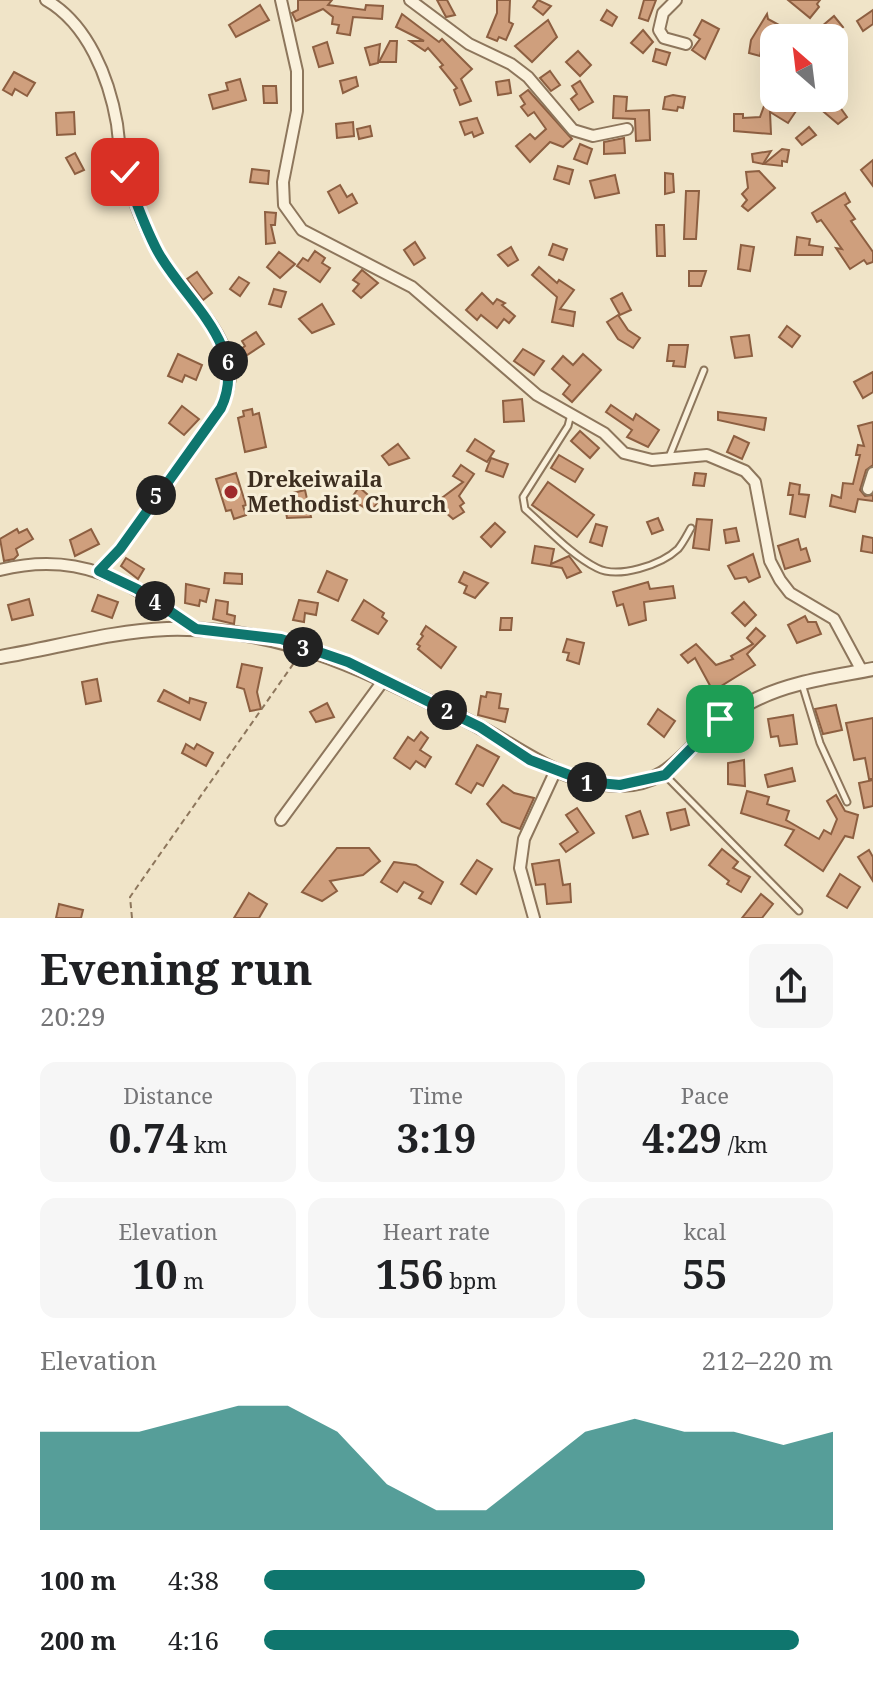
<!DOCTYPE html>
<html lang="en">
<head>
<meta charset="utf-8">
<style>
	:root { --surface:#fff; --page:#f6f6f6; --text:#202124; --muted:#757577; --accent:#0f766e }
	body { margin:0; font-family:"Noto Serif",serif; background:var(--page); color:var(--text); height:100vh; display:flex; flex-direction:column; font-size:30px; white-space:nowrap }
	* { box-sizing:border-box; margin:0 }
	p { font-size:26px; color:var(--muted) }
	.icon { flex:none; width:44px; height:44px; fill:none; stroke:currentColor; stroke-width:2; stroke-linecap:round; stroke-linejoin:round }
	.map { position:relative; height:918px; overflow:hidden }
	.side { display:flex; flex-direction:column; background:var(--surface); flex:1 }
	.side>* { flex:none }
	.needle { width:52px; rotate:332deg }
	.tools { position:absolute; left:760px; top:24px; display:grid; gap:16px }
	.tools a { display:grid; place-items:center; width:88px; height:88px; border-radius:16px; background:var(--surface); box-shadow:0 8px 32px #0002; font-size:40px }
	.pin { position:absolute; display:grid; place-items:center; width:68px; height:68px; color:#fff; margin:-34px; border-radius:16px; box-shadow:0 4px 12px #0006 }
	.km { position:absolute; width:40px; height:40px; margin:-20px; border-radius:50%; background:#222; color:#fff; font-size:22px; line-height:40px; text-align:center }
	.round { display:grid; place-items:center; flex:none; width:84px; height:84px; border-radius:16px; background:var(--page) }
	.headline { display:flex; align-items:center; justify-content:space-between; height:136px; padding:0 40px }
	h1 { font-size:44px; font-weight:700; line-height:60px }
	.metrics { display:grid; grid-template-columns:repeat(3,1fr); gap:12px; height:136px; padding:8px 40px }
	.metrics div { display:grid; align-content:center; border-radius:16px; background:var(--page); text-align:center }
	.metrics b { font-size:40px; font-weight:700 }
	.metrics small { font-size:22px; font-weight:400 }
	.metrics p { font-size:22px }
	.chart { height:224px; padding:16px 40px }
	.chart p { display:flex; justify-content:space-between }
	.chart svg { width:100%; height:144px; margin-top:8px; fill:var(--accent); opacity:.7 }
	ul { padding:0 40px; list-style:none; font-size:26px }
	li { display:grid; grid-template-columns:128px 96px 1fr; align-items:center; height:60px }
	li i { height:20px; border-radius:10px; background:var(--accent) }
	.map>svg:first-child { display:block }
	.building { fill:#cf9f7d; stroke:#8d5f41; stroke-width:2 }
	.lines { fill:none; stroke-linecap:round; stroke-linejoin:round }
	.service-casing { stroke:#8d765c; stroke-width:9 }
	.minor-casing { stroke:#8d765c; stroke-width:14 }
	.tertiary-casing { stroke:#8d765c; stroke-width:16 }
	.path { stroke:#8d765c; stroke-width:2; stroke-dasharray:6 4; stroke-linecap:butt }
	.service { stroke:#faf1dc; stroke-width:5 }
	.minor { stroke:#faf1dc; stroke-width:10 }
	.tertiary { stroke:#faf1dc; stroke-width:12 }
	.route-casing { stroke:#fff; stroke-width:16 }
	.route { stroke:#0f766e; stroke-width:10 }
	.poi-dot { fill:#9e2a2b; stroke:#f7eed8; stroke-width:3 }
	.labels { text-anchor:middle; stroke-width:6; stroke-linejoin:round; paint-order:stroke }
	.poi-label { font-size:22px; font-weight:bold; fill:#3d2e20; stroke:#f7eed8; text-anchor:start }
</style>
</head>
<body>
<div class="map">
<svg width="873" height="918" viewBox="0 0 873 918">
	<rect width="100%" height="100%" fill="#f0e4c8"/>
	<g class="building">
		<path d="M298,0H332L328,5L365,10L366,5L383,6L382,19L353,17L350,35L337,33L339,25L332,24L333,17L323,9L296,21L292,13L298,10Z"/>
		<path d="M437,0H447L455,15L446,17Z"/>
		<path d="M497,0H510L509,22L513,24L506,40L499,37L497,41L487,37L497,13Z"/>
		<path d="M538,0L551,6L543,15L533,7Z"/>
		<path d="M644,0H656L648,21L639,18Z"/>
		<path d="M788,0H820L817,4L819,7L810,18Z"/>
		<path d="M260,5L269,20L236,37L229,25Z"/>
		<path d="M607,10L617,17L612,26L601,20Z"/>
		<path d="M873,10V24L863,31L857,21Z"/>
		<path d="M402,14L439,42L442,39L472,69L461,79L471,101L460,105L454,90L457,88L440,67L443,65L428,48L425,51L410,41H424L396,27Z"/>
		<path d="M767,14L768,19L788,30L784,38H774V42L764,36L760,56L749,53L751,40Z"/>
		<path d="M834,16L843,27L837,32L834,29L824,38H808Z"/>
		<path d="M548,20L557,37L532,62L515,46Z"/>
		<path d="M702,20L719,29L705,59L692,50L700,39L694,35Z"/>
		<path d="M643,30L653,42L643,53L631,43Z"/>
		<path d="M390,41H397L396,62H379Z"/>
		<path d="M327,42L333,63L319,67L313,47Z"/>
		<path d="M380,44L378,63L370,65L365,48Z"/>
		<path d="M656,49L670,53L666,65L653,61Z"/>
		<path d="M578,51L591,65L580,76L566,62Z"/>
		<path d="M550,71L560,85L551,91L540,78Z"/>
		<path d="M14,72L35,83L27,96L15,89L12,95L3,90Z"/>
		<path d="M356,77L358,86L343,93L340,81Z"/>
		<path d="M240,79L246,100L213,109L209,95L228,90L226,83Z"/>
		<path d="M509,80L511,93L498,95L496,82Z"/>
		<path d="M580,81L593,102L579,110L571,99L577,94L572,86Z"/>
		<path d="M263,86H276L277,103H264Z"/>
		<path d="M528,90L572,139L563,147L550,142L530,162L516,146L530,134L535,139L546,129L534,112L528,116L521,107L525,104L520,96Z"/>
		<path d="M770,90L774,98H783L798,108L788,123L770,112L771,134L734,131V114H743V118L760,117Z"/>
		<path d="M673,95L685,97L683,108L678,107L677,111L663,109L665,97Z"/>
		<path d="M614,96L627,97L626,111L649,110L650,140L636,141L635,119L613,118Z"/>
		<path d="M837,103L847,117L838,124L824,112Z"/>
		<path d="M74,112L75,134L57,135L56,113Z"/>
		<path d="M477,118L483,133L474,137L472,132L465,135L460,122Z"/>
		<path d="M353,122L354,136L337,138L336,124Z"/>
		<path d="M370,126L372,136L359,139L357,129Z"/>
		<path d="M809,127L816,135L802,145L796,138Z"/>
		<path d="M624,138L625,153L604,154V142Z"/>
		<path d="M580,144L592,149L587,164L574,159Z"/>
		<path d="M782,149L789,150L787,162L782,161V166L764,164Z"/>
		<path d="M771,151L763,164L753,162L752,154Z"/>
		<path d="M75,153L84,170L75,174L66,158Z"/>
		<path d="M873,160V186L861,170Z"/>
		<path d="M558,166L573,170L569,184L554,179Z"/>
		<path d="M252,169L269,171L268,184L250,182Z"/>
		<path d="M759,171L775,188L748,211L742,206L747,200L742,194L748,188L746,172Z"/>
		<path d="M665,173L673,174L674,192L665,194Z"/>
		<path d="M615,175L619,193L595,198L590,181Z"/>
		<path d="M340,185L347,197L352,194L357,203L339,213L328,192Z"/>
		<path d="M686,191H699L696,239H684Z"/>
		<path d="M845,193L850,202L845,205L855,219L851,221L873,252V262L867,264L864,260L850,269L836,248L842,249L821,220L817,222L812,213Z"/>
		<path d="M265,212L276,213L275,225H271L275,243L266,244Z"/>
		<path d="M656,225H664L665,256H657Z"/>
		<path d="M797,237L810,239L809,245L823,247L822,255H795Z"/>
		<path d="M415,242L425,258L414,265L404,250Z"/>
		<path d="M553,244L567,249L563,260L549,255Z"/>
		<path d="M741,245L754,247L750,271L738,269Z"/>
		<path d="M511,247L518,260L508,266L498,255Z"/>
		<path d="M315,251L325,258L322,263L330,268L320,282L297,266L303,258L308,261Z"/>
		<path d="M279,252L295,264L280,278L267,267Z"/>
		<path d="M539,267L557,283L559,280L574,290L560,309L575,312L573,326L552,322L557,297L532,275Z"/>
		<path d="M362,270L378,283L361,298L353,291L359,284L353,280Z"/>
		<path d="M689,271H706L701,286H689Z"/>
		<path d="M197,272L212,293L203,300L187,279Z"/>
		<path d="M239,277L249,283L240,296L230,289Z"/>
		<path d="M274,289L286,292L281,307L269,304Z"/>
		<path d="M482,293L493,304L497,299L505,303L502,305L515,316L509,323L504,319L497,328L481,315L477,320L466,310Z"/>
		<path d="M622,293L631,310L620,315L611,299Z"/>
		<path d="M322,304L334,324L312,333L299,319Z"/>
		<path d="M618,315L628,330L640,338L633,348L618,339L607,322Z"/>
		<path d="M787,326L800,336L792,347L779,337Z"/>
		<path d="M256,332L264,344L241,359L237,352L245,346L242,341Z"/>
		<path d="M749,335L752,356L735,358L731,337Z"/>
		<path d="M669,345H688L685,367L673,366L674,361H667Z"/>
		<path d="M523,349L544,361L534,375L514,361Z"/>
		<path d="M178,354L202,365L196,380L185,375L182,382L168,376Z"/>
		<path d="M583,354L601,370L572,402L563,394L570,385L552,369L563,356L573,365Z"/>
		<path d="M873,372V392L863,398L854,382Z"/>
		<path d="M522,399L524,421L504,422L503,401Z"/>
		<path d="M611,405L633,420L636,414L659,430L648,447L627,437L632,430L606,412Z"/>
		<path d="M182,406L199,419L184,435L169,423Z"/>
		<path d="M252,409L253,415L259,413L266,447L245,452L238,418L244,416L243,411Z"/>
		<path d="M718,412L766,418L764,430L718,420Z"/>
		<path d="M873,422V465L866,470L860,490L865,496L873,495V501L858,499L855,512L830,506L832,495L841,498L843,483L853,484L860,455H856L858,445L864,446L858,426Z"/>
		<path d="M580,431L599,448L590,458L571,441Z"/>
		<path d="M734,436L749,443L742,459L727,452Z"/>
		<path d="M475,439L494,451L487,462L467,451Z"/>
		<path d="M398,444L409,458L389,465L382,456Z"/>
		<path d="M559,455L583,469L575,482L551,468Z"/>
		<path d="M491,458L508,464L503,477L486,471Z"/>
		<path d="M461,465L474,474L459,496L464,503L460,506L464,512L453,519L435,503L463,482L453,476Z"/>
		<path d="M236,473L246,505L243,506L246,515L234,519L231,510L226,511L216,479Z"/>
		<path d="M695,473L706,474L704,486L693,485Z"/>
		<path d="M548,482L594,515L577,537L532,505Z"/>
		<path d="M790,483L800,485L799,494L809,495L805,517L790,514L793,495H788Z"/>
		<path d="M359,487L377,503L371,512L351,499Z"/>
		<path d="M305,490L311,517L287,518L285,506L291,505L289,494Z"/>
		<path d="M658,518L663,530L652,534L647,522Z"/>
		<path d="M697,519L712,520L709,550L693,548Z"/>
		<path d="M495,523L505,532L491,547L481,537Z"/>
		<path d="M596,524L607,527L602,546L590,542Z"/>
		<path d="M736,528L739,541L726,543L724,530Z"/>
		<path d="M17,529L19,533L27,529L33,539L16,549L18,555L14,559L4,561L0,539Z"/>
		<path d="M91,529L99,544L75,556L70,540Z"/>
		<path d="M863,536L873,538V553L861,551Z"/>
		<path d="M798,539L801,550L806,548L810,561L785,569L778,546Z"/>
		<path d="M535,546L554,549L551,564L569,556L581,572L567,578L562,568L532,563Z"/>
		<path d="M753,554L760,577L749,582L746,577L735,579L728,566Z"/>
		<path d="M126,558L144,569L138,579L121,566Z"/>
		<path d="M327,571L347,580L338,601L318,592Z"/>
		<path d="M464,572L488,583L475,598L464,593L467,586L459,582Z"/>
		<path d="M225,573L242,574V584L224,583Z"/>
		<path d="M648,582L650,589L673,586L675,598L644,602L646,620L629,625L623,604L617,606L613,592Z"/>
		<path d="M186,584L209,589L206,602L200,600L199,606L185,603Z"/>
		<path d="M98,595L118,602L112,618L92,611Z"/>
		<path d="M29,599L33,615L12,620L8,605Z"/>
		<path d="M216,600L228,602L227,614L235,616L234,624L213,619Z"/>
		<path d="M299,600L318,603L316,615L305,613L304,622L293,620Z"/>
		<path d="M364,600L384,613L382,617L387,621L378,634L352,620Z"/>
		<path d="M744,602L756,615L745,626L732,613Z"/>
		<path d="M805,616L808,622H816L821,634L797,643L788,625Z"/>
		<path d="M501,618H512L511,630H500Z"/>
		<path d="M426,626L456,647L441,668L418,649L420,646L417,644L423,636L421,634Z"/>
		<path d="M756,628L765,636L747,654L755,665L713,691L695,658L688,663L681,655L696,644L716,665L733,659L731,656L753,644L747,638Z"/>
		<path d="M567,639L584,643L579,664L567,660L569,653L563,652Z"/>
		<path d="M242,664L262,668L257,692L261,709L250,711L244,689L237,687Z"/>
		<path d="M97,679L101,701L86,704L82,682Z"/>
		<path d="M164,690L189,703L190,698L206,703L200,720L158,701Z"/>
		<path d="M487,692L501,694L499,708L508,709L505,722L478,715L481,696L486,697Z"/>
		<path d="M327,703L334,717L316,722L310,712Z"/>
		<path d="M836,705L842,730L823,734L815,709Z"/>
		<path d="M658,709L675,721L664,737L648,724Z"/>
		<path d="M793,715L797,744L780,746L778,736L771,737L768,719Z"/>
		<path d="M873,718V779H869L865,758L854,760L846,723Z"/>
		<path d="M421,732L428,738L420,750L431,757L425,767L416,761L410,769L394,758L408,737L414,741Z"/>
		<path d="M186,744L194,749L197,744L213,753L206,766L182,753Z"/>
		<path d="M477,745L499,757L483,786L477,783L471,793L456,784Z"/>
		<path d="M744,760L745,786L728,784V763Z"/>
		<path d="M792,768L795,781L768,787L765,775Z"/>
		<path d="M873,780V806L864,808L859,783Z"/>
		<path d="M503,785L514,793L534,798L520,829L502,822L487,804Z"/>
		<path d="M747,791L769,797L767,804L789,811L786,820L819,839L824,830L831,834L837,819L827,801L836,795L845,811L858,815L853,838L845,836L823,871L785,845L794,830L741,813Z"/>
		<path d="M577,808L594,833L566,852L560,844L578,832L566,815Z"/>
		<path d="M685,809L689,825L671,830L667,813Z"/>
		<path d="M640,811L648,834L633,838L626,816Z"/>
		<path d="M337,848H369L380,861L363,875L330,881L337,891L322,901L302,892Z"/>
		<path d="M722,849L738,862L733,868L750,877L741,892L727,884L729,881L709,865Z"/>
		<path d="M869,850L873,857V881L858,857Z"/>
		<path d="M477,860L492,869L476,894L461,884Z"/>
		<path d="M559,860L563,885L570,884L571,902L547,904L545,884L536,885L532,864Z"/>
		<path d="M394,862L416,865L443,882L431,904L419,898L423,892L404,882L397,892L381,882Z"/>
		<path d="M840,874L860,887L847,908L827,896Z"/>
		<path d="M249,893L267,904L259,918H234Z"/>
		<path d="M761,894L773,904L762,918H742Z"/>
		<path d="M59,904L83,910L81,918H56Z"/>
	</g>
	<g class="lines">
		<defs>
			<g id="service">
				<path d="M571,414L568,426L523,497L525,509C547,528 571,555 597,568C618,579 661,565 678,549C683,543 687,535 691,528"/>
				<path d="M669,457L704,370"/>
				<path d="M802,684L820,743L847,802"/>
				<path d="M665,775L799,911"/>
			</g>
			<g id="minor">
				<path d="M46,0C88,24 109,78 117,124C119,141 120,157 125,173C133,200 144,228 158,252C179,289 217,319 228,360C233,377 228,393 221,408L120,549L99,571"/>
				<path d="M281,0L297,71V111L283,182L284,205L302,230L412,287L537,395L604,433L624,453L652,460L707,455L745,471L755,482L770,561L780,580L790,593L834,619L862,671"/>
				<path d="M410,0L469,44L511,64L528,77L573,130L593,136L627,129"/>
				<path d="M676,0L663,13L659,30L664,38L686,44"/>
				<path d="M868,489L873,473"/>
				<path d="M0,570C83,549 130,584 196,629"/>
				<path d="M281,820L383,681"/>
				<path d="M534,918L520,868L524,839L555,772"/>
			</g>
			<path id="tertiary" d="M0,657C55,648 111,631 167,629C281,626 364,670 464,719C516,744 555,783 617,785C667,787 686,749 720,720C728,713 741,707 751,702C788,682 832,677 873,669"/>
		</defs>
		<use href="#service" class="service-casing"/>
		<use href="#minor" class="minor-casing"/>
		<use href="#tertiary" class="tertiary-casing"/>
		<path class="path" d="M132,918L130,897L296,660"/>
		<use href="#service" class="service"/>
		<use href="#minor" class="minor"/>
		<use href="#tertiary" class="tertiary"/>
	</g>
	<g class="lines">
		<defs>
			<path id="route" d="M125,172C135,199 144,226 158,252C185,301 250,346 221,408L120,549L99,571L137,589L196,629L281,639L348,662L480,727L530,760L588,782L620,785L665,775L720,719"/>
		</defs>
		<use href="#route" class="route-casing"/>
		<use href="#route" class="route"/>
	</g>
	<circle class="poi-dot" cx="231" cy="492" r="8"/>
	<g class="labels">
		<g class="poi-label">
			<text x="247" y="487">Drekeiwaila<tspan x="247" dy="25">Methodist Church</tspan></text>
		</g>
	</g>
</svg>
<div class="tools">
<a><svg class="needle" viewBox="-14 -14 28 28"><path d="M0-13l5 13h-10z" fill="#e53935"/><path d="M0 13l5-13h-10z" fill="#757577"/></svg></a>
</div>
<div class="pin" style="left:720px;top:719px;background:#1e9e55"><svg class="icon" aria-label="arrive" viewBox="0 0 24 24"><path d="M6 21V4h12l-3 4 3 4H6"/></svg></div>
<div class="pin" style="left:125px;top:172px;background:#d93025"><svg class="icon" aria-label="check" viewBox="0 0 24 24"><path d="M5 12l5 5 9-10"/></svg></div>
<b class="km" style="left:587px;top:782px">1</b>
<b class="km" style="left:447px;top:710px">2</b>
<b class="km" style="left:303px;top:647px">3</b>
<b class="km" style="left:155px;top:601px">4</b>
<b class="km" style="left:156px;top:495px">5</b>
<b class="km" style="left:228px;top:361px">6</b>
</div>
<section class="side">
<div class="headline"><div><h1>Evening run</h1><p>20:29</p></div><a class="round"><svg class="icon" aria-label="share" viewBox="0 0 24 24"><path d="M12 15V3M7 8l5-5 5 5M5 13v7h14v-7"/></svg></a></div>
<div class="metrics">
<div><p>Distance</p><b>0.74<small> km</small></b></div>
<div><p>Time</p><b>3:19</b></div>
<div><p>Pace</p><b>4:29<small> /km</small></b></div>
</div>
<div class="metrics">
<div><p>Elevation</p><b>10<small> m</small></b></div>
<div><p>Heart rate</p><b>156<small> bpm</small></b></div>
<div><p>kcal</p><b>55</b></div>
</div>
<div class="chart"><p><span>Elevation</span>212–220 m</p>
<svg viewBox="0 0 160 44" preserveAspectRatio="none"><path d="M0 44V14L10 14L20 14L30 10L40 6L50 6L60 14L70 30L80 38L90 38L100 26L110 14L120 10L130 14L140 14L150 18L160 14V44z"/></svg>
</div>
<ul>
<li><b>100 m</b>4:38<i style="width:67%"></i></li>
<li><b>200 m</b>4:16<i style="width:94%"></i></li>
</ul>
</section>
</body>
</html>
